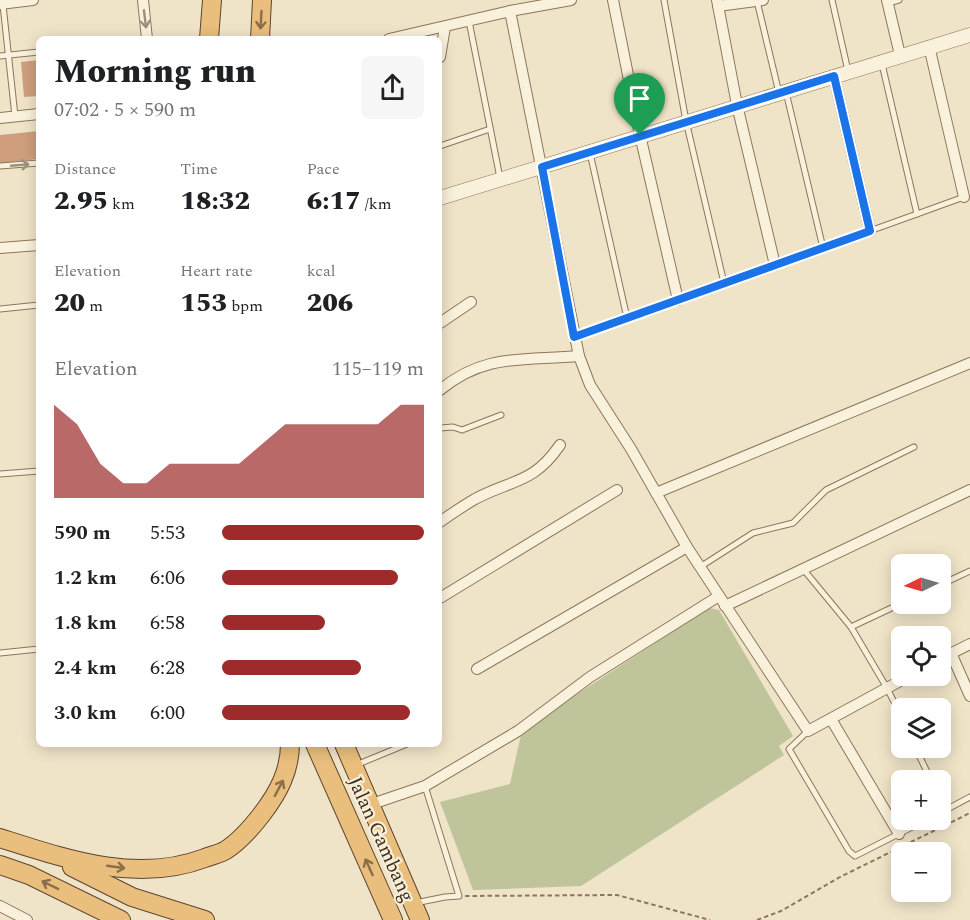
<!DOCTYPE html>
<html lang="en">
<head>
<meta charset="utf-8">
<style>
	:root { --surface:#fff; --page:#f6f6f6; --text:#202124; --muted:#757577; --accent:#9e2a2b }
	body { margin:0; font-family:Spectral,serif; background:var(--page); color:var(--text); height:100vh; display:flex; flex-direction:column; font-size:22px; white-space:nowrap }
	* { box-sizing:border-box; margin:0 }
	p { font-size:20px; color:var(--muted) }
	.icon { flex:none; width:33px; height:33px; fill:none; stroke:currentColor; stroke-width:2; stroke-linecap:round; stroke-linejoin:round }
	.map { position:relative; flex:1; overflow:hidden }
	.panel { position:absolute; left:36px; top:36px; width:406px; height:711px; display:flex; flex-direction:column; background:var(--surface); border-radius:9px; box-shadow:0 3px 15px #0003 }
	.panel>* { flex:none }
	.needle { width:39px; rotate:265deg }
	.controls { position:absolute; left:891px; top:554px; display:grid; gap:12px }
	.controls a { display:grid; place-items:center; width:60px; height:60px; border-radius:9px; background:var(--surface); box-shadow:0 3px 15px #0003; font-size:30px }
	.pin { position:absolute; display:grid; place-items:center; width:51px; height:51px; color:#fff; margin:-62px -26px; border-radius:50% 50% 50% 0; rotate:-45deg; box-shadow:0 0 6px #0007 }
	.pin .icon { rotate:45deg }
	.round { display:grid; place-items:center; flex:none; width:63px; height:63px; border-radius:9px; background:var(--page) }
	.headline { display:flex; align-items:center; justify-content:space-between; height:102px; padding:0 18px }
	h1 { font-size:33px; font-weight:800; line-height:45px }
	.figures { display:grid; grid-template-columns:repeat(3,1fr); gap:9px; height:102px; padding:6px 18px }
	.figures div { display:grid; align-content:center }
	.figures b { font-size:26px; font-weight:800 }
	.figures small { font-size:16px; font-weight:400 }
	.figures p { font-size:16px }
	.chart { height:168px; padding:12px 18px }
	.chart p { display:flex; justify-content:space-between }
	.chart svg { width:100%; height:108px; margin-top:6px; fill:var(--accent); opacity:.7 }
	ul { padding:0 18px; list-style:none; font-size:20px }
	li { display:grid; grid-template-columns:96px 72px 1fr; align-items:center; height:45px }
	li i { height:15px; border-radius:8px; background:var(--accent) }
	.map>svg:first-child { display:block }
	.cemetery { fill:#bfc49a }
	.building { fill:#cf9f7d }
	.lines { fill:none; stroke-linecap:round; stroke-linejoin:round }
	.service-casing { stroke:#8d765c; stroke-width:7 }
	.minor-casing { stroke:#8d765c; stroke-width:12 }
	.tertiary-casing { stroke:#8d765c; stroke-width:15 }
	.trunk-casing { stroke:#5b4430; stroke-width:20 }
	.path { stroke:#8d765c; stroke-width:2; stroke-dasharray:4.5 3; stroke-linecap:butt }
	.service { stroke:#faf1dc; stroke-width:5 }
	.minor { stroke:#faf1dc; stroke-width:10 }
	.tertiary { stroke:#faf1dc; stroke-width:14 }
	.trunk { stroke:#eabe7c; stroke-width:18 }
	.oneway { stroke:#9c907e }
	.oneway2 { stroke:#8b6f49 }
	.route-casing { stroke:#fff; stroke-width:12 }
	.route { stroke:#1a73e8; stroke-width:8 }
	.labels { text-anchor:middle; stroke-width:4.5; stroke-linejoin:round; paint-order:stroke }
	.street-label { font-size:20px; fill:#3d2e20; stroke:#f7eed8 }
</style>
</head>
<body>
<div class="map">
<svg width="970" height="920" viewBox="0 0 970 920">
	<rect width="100%" height="100%" fill="#f0e4c8"/>
	<path class="cemetery" d="M709,608L719,610L793,736L779,746L784,755L581,886L473,890L440,802L510,784L522,730Z"/>
	<g class="building">
		<path d="M39,60V96L24,97L21,62Z"/>
		<path d="M39,131V159L0,163V135Z"/>
	</g>
	<g class="lines">
		<defs>
			<g id="service">
				<path d="M664,0L686,121L724,283"/>
				<path d="M832,0L848,71"/>
				<path d="M757,1L779,93"/>
				<path d="M888,3L899,0"/>
				<path d="M3,5L15,116"/>
				<path d="M469,21L500,178"/>
				<path d="M0,56L39,52"/>
				<path d="M882,64L917,214"/>
				<path d="M786,92L823,248"/>
				<path d="M440,146L490,129"/>
				<path d="M590,153L627,318"/>
				<path d="M0,166L39,163"/>
				<path d="M0,309L39,305"/>
				<path d="M576,337L964,197"/>
				<path d="M440,428L453,427L462,430L501,415"/>
				<path d="M0,474L39,471"/>
				<path d="M700,567L753,533L793,523L826,490L914,447"/>
				<path d="M804,570L851,627L887,688L902,718"/>
				<path d="M940,585L970,571"/>
				<path d="M851,627L902,603"/>
				<path d="M0,653L39,649"/>
				<path d="M808,731L789,749L849,851L855,856L928,819"/>
				<path d="M915,747L931,780"/>
				<path d="M356,765L407,744"/>
				<path d="M940,799L946,810"/>
				<path d="M940,813L970,797"/>
				<path d="M415,903L445,897L459,896L425,786"/>
			</g>
			<g id="minor">
				<path d="M143,0L147,39"/>
				<path d="M613,0L640,135L678,300"/>
				<path d="M717,0L737,105L775,265"/>
				<path d="M887,0L900,55"/>
				<path d="M0,4L33,0"/>
				<path d="M718,6L763,0"/>
				<path d="M510,11L579,356L590,385L631,449L687,547L808,731L911,675"/>
				<path d="M389,39L510,11L571,0"/>
				<path d="M929,46L964,197"/>
				<path d="M440,57L445,27"/>
				<path d="M834,76L870,231"/>
				<path d="M0,118L39,114"/>
				<path d="M0,248L39,245"/>
				<path d="M440,323L471,302"/>
				<path d="M440,390C485,353 523,361 579,356"/>
				<path d="M656,493L970,363"/>
				<path d="M440,522C451,514 463,506 475,499C513,479 533,484 560,445"/>
				<path d="M440,598L617,490"/>
				<path d="M725,606L970,490"/>
				<path d="M951,653L970,696"/>
				<path d="M940,659L970,644"/>
				<path d="M477,669L687,547"/>
				<path d="M831,719L899,834"/>
				<path d="M372,804L425,786L518,731L590,677L719,596"/>
				<path d="M0,906L27,920"/>
			</g>
			<path id="tertiary" d="M440,198L970,35"/>
			<g id="trunk">
				<path d="M209,39L212,0"/>
				<path d="M260,39L262,0"/>
				<path d="M315,744L393,920"/>
				<path d="M344,744L420,920"/>
				<path d="M0,838C66,859 137,884 205,858C212,855 220,854 226,850C240,841 252,827 262,814C278,793 290,771 290,744"/>
				<path d="M0,865L29,875L121,920"/>
				<path d="M72,867L132,897L205,920"/>
			</g>
		</defs>
		<use href="#service" class="service-casing"/>
		<use href="#minor" class="minor-casing"/>
		<use href="#tertiary" class="tertiary-casing"/>
		<use href="#trunk" class="trunk-casing"/>
		<g class="path">
			<path d="M465,896L617,895L710,920"/>
			<path d="M757,920L781,911L840,877L970,813"/>
		</g>
		<use href="#service" class="service"/>
		<use href="#minor" class="minor"/>
		<use href="#tertiary" class="tertiary"/>
		<use href="#trunk" class="trunk"/>
	</g>
	<defs><path id="oneway-shaft" d="M-6 0H5M1.5-3L5.5 0L1.5 3" fill="none" stroke-width="1.6" stroke-linecap="round" stroke-linejoin="round" transform="scale(1.5)"/></defs>
	<g class="oneway">
		<use href="#oneway-shaft" transform="translate(145 19) rotate(83)"/>
		<use href="#oneway-shaft" transform="translate(20 165) rotate(-5)"/>
	</g>
	<g class="oneway2">
		<use href="#oneway-shaft" transform="translate(261 20) rotate(93)"/>
		<use href="#oneway-shaft" transform="translate(279 788) rotate(-62)"/>
		<use href="#oneway-shaft" transform="translate(116 867) rotate(8)"/>
		<use href="#oneway-shaft" transform="translate(369 867) rotate(-114)"/>
		<use href="#oneway-shaft" transform="translate(50 885) rotate(-154)"/>
	</g>
	<g class="lines">
		<defs>
			<path id="route" d="M834,76L870,231L574,337L542,167Z"/>
		</defs>
		<use href="#route" class="route-casing"/>
		<use href="#route" class="route"/>
	</g>
	<g class="labels">
		<g class="street-label">
			<text transform="translate(382 839) rotate(66)" y="7">Jalan Gambang</text>
		</g>
	</g>
</svg>
<div class="controls">
<a><svg class="needle" viewBox="-14 -14 28 28"><path d="M0-13l5 13h-10z" fill="#e53935"/><path d="M0 13l5-13h-10z" fill="#757577"/></svg></a>
<a><svg class="icon" aria-label="locate" viewBox="0 0 24 24"><circle cx="12" cy="12" r="6"/><path d="M12 2v4M12 18v4M2 12h4M18 12h4"/></svg></a>
<a><svg class="icon" aria-label="layers" viewBox="0 0 24 24"><path d="M12 4l9 5-9 5-9-5zM3 14l9 5 9-5"/></svg></a>
<a>+</a>
<a>−</a>
</div>
<div class="pin" style="left:640px;top:135px;background:#1e9e55"><svg class="icon" aria-label="arrive" viewBox="0 0 24 24"><path d="M6 21V4h12l-3 4 3 4H6"/></svg></div>
<section class="panel">
<div class="headline"><div><h1>Morning run</h1><p>07:02 · 5 × 590 m</p></div><a class="round"><svg class="icon" aria-label="share" viewBox="0 0 24 24"><path d="M12 15V3M7 8l5-5 5 5M5 13v7h14v-7"/></svg></a></div>
<div class="figures">
<div><p>Distance</p><b>2.95<small> km</small></b></div>
<div><p>Time</p><b>18:32</b></div>
<div><p>Pace</p><b>6:17<small> /km</small></b></div>
</div>
<div class="figures">
<div><p>Elevation</p><b>20<small> m</small></b></div>
<div><p>Heart rate</p><b>153<small> bpm</small></b></div>
<div><p>kcal</p><b>206</b></div>
</div>
<div class="chart"><p><span>Elevation</span>115–119 m</p>
<svg viewBox="0 0 160 44" preserveAspectRatio="none"><path d="M0 44V6L10 14L20 30L30 38L40 38L50 30L60 30L70 30L80 30L90 22L100 14L110 14L120 14L130 14L140 14L150 6L160 6V44z"/></svg>
</div>
<ul>
<li><b>590 m</b>5:53<i style="width:100%"></i></li>
<li><b>1.2 km</b>6:06<i style="width:87%"></i></li>
<li><b>1.8 km</b>6:58<i style="width:51%"></i></li>
<li><b>2.4 km</b>6:28<i style="width:69%"></i></li>
<li><b>3.0 km</b>6:00<i style="width:93%"></i></li>
</ul>
</section>
</div>
</body>
</html>
